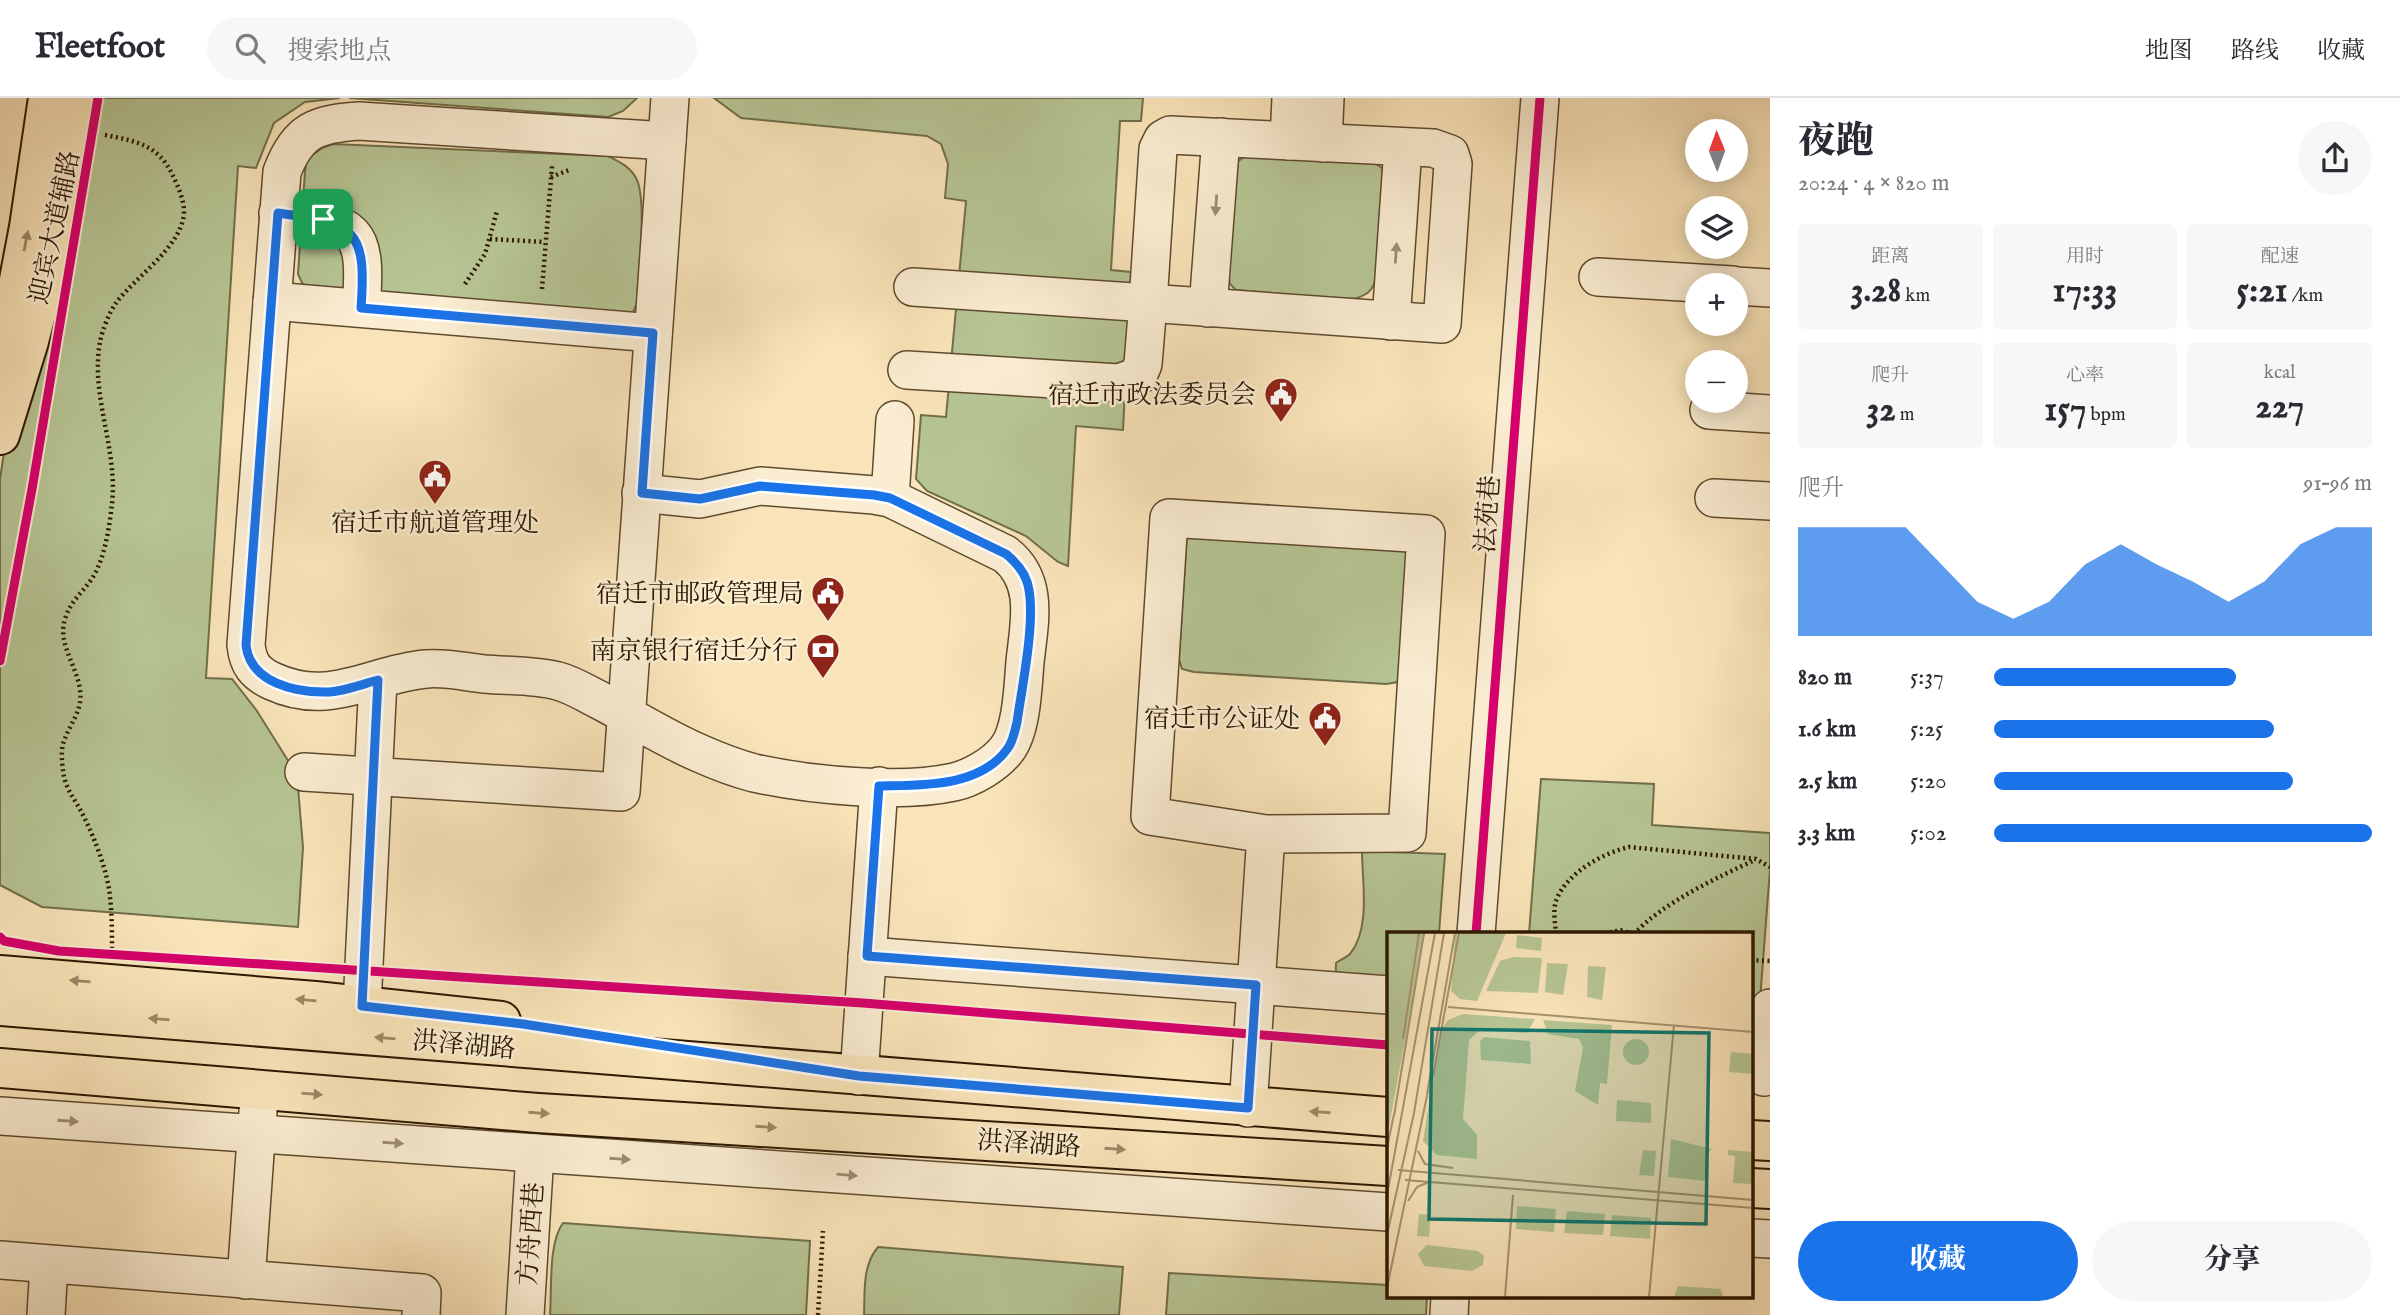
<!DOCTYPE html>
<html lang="zh">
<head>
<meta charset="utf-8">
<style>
	:root { --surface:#fff; --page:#f7f7f7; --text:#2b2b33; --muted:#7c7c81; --line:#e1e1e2; --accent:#1a73e8 }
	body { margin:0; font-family:"IM FELL English","Noto Serif SC",serif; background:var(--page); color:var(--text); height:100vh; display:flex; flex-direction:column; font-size:26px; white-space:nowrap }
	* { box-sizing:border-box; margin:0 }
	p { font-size:23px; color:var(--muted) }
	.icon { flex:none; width:38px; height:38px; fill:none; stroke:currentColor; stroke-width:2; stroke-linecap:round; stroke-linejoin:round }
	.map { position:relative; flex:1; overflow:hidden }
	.panel { display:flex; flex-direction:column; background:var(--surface); width:630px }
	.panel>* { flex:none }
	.needle { width:46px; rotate:359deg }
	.tools { position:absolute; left:1685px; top:21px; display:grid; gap:14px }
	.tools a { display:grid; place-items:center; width:63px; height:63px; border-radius:50%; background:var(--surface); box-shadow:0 4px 18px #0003; font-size:35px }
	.pin { position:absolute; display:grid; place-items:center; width:60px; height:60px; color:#fff; margin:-30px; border-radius:14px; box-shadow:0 4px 10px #0006 }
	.round { display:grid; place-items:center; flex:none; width:74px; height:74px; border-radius:37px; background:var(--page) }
	.headline { display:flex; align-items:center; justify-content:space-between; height:119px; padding:0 28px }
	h1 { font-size:38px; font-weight:800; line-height:52px }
	.metrics { display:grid; grid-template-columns:repeat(3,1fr); gap:10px; height:119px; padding:7px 28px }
	.metrics div { display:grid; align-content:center; border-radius:7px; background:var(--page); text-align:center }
	.metrics b { font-size:35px; font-weight:800 }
	.metrics small { font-size:19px; font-weight:400 }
	.metrics p { font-size:19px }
	.chart { height:196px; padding:14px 28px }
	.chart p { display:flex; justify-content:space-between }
	.chart svg { width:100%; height:126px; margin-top:7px; fill:var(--accent); opacity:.7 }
	.button { display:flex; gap:14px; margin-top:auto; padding:14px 28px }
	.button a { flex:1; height:80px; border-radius:42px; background:var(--accent); color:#fff; font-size:28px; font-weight:800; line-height:80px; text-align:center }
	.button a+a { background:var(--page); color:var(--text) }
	ul { padding:0 28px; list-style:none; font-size:23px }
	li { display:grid; grid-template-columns:112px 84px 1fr; align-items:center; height:52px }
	li i { height:18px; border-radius:9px; background:var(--accent) }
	header { display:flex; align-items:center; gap:42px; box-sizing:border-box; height:98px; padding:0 35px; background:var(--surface); border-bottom:2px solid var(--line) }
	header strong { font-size:33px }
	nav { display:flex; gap:38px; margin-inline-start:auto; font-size:24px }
	.search { width:490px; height:63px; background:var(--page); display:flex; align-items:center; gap:18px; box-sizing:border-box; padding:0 24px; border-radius:38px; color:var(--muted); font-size:26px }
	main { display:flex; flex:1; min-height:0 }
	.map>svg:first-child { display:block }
	.green { fill:#b7c594; stroke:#716e4a; stroke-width:2 }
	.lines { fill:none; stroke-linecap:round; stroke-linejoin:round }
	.minor-casing { stroke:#5e4a2e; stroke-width:40 }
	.major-casing { stroke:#2b1700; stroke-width:42 }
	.highway-casing { stroke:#2b1700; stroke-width:42 }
	.path { stroke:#2b1700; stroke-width:4.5; stroke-dasharray:2 3.5; stroke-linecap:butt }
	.minor { stroke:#fbedd2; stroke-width:37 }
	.major { stroke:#f9e4b9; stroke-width:38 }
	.highway { stroke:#f9e4b9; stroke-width:38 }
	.cycleway-casing { stroke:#fbedd2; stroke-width:13 }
	.cycleway { stroke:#d6006c; stroke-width:9 }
	.oneway { fill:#9d8d74 }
	.oneway2 { fill:#9c8866 }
	.route-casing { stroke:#fff; stroke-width:14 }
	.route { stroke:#1a73e8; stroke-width:9 }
	.labels { text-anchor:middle; stroke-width:5; stroke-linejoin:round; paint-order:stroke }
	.street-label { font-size:26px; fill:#2b1700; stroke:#fbedd2 }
	.poi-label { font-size:26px; fill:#2b1700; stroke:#fbedd2; text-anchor:end }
	.inset-road { fill:none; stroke:#a7926f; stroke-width:2 }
	.view { fill:#0f766e; fill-opacity:0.15; stroke:#0f766e; stroke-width:3.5 }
	.inset-edge { fill:none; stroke:#2b1700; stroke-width:3.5 }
</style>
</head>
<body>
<header>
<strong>Fleetfoot</strong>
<div class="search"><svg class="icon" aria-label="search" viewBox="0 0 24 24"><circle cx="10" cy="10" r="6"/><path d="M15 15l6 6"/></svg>搜索地点</div>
<nav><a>地图</a><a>路线</a><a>收藏</a></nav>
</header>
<main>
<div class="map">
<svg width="1770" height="1217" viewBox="0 0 1770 1217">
	<rect width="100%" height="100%" fill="#f9e4b9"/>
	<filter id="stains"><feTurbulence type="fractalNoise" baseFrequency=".00286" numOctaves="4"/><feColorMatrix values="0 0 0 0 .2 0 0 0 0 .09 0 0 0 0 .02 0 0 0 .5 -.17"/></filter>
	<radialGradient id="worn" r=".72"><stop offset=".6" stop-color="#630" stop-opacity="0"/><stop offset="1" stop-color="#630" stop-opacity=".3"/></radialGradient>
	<g class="green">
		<path d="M61,0H340L305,4L274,25L256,70L238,68L206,580L232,581L257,613L297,677L303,749L298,829L42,809L0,787V381L47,67Z"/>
		<path d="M349,0H637L623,13L608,19Z"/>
		<path d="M714,0H1143L1141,23H1120L1111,172L1131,174L1123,332L1076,328L1068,468L1058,464L1026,438L927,393L916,381L921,317L946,319L966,103L945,100L948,66L941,46L927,38L741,20Z"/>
		<path d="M333,46L608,58C620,64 631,69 637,82C647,106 638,177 637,205L633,214L620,221L313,194L302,185L298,176L305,73L307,61L322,50Z"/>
		<path d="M1247,57L1373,64L1382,70L1385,83L1377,178C1373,194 1366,198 1350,202L1236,192L1230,186L1228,177L1237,64Z"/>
		<path d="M1187,435L1405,449L1411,458L1406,577L1398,584L1386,586L1194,574L1182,571L1179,561Z"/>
		<path d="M1541,681L1654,686L1652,727L1770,735V771L1757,942L1751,941V836H1529Z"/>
		<path d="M1362,753L1445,756L1439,835L1388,836V915L1335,910L1336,865C1340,862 1347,859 1350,856C1371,830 1362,784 1362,753Z"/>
		<path d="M563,1125L810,1143L806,1217H550C552,1192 548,1145 563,1125Z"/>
		<path d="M878,1149L1123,1169L1119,1217H864C865,1194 862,1168 878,1149Z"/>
		<path d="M1169,1175L1388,1187V1198H1427L1426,1217H1166Z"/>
	</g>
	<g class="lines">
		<defs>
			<g id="minor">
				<path d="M1170,37L1433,50L1450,56L1453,66L1442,226L1148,205L1158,51L1163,41Z"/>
				<path d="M1289,43L1291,0"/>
				<path d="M1323,45L1325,0"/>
				<path d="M278,115C356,126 368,127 361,210"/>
				<path d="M1598,179L1732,187"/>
				<path d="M1736,188L1770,190"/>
				<path d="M272,203L653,235"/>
				<path d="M1208,210L1221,39"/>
				<path d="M1391,223L1403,49"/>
				<path d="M907,272L1119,285L1138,278L1143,266L1148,205L913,189"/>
				<path d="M1709,312L1770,316"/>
				<path d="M641,395L700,401L760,388L874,397L890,400L1005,456C1040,483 1029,526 1025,564C1023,587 1022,632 1007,651C996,666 972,680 954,684C900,696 808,687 754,675C735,670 717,663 699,655C666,641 633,620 601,603C587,596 573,587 558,583C535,577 508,578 484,576C466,574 445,569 426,571C370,576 330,610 272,583C255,575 248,566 246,547L282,74C298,32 316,26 359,23L667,43"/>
				<path d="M890,400L895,322"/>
				<path d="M1714,400L1770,403"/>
				<path d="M304,674L621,694L670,0"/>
				<path d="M1476,836L1540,0"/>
				<path d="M867,858L1388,897"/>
				<path d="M362,908L378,582"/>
				<path d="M859,978L879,688"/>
				<path d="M1764,979L1770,910"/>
				<path d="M1248,1010L1266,736L1407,735L1426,436L1169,420L1150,718L1266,736"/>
				<path d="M0,1018L1388,1114"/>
				<path d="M1751,1140L1770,1141"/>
				<path d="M0,1162L422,1195L421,1217"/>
				<path d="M246,1182L258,1013"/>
				<path d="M46,1217L49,1167"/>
				<path d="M525,1217L535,1055"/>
				<path d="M1449,1217L1450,1198"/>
			</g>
			<g id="major">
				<path d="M0,337L29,243L64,106L78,0"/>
				<path d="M0,877L315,903L501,923"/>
				<path d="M0,908L1388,1019"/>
				<path d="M0,970L538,1015L1388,1068"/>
				<path d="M1751,1042L1770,1043"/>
				<path d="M1751,1090L1770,1091"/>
			</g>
			<path id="highway" d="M0,282L29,129L48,0"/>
		</defs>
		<use href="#minor" class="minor-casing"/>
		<use href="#major" class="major-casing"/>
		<use href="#highway" class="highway-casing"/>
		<g class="path">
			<path d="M105,37C136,43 159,47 173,78C178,88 184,102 184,114C183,148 135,179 116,205C109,215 102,233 100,244C90,298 118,350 112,406C109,431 105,461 91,482C81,496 70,504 65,521C57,545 77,568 80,592C83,614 69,626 63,646C61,653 62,665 63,672C65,692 76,702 84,719C95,741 108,775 110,799C112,817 112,835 112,852"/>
			<path d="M551,79L569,72"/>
			<path d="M490,141L545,144"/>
			<path d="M465,186L485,156L497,113"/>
			<path d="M542,191L552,68"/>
			<path d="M1556,836C1555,825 1553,812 1556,803C1566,775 1603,755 1629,749L1756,761L1770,769"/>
			<path d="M1599,836L1623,832L1630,836"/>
			<path d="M1634,836C1661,806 1718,779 1755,762"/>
			<path d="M1751,862L1770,863"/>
			<path d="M818,1217L823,1133"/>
		</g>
		<use href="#minor" class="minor"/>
		<use href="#major" class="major"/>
		<use href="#highway" class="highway"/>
		<defs>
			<g id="cycleway">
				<path d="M0,563L32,391L98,0"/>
				<path d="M1476,836L1540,0"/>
				<path d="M0,839L4,843L59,853L863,905L1388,947"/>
			</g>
		</defs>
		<use href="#cycleway" class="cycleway-casing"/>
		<use href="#cycleway" class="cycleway"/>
	</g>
	<defs><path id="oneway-solid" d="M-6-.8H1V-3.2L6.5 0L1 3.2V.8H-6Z" transform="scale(1.75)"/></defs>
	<g class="oneway">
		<use href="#oneway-solid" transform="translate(1216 107) rotate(94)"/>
		<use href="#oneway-solid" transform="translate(1396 155) rotate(-86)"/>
		<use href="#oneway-solid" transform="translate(68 1023) rotate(4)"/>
		<use href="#oneway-solid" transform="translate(393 1045) rotate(4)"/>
		<use href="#oneway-solid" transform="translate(620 1061) rotate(4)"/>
		<use href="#oneway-solid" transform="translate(847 1077) rotate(5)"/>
	</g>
	<g class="oneway2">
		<use href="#oneway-solid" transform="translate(26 143) rotate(-79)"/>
		<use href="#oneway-solid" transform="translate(80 883) rotate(-175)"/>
		<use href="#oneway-solid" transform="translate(306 902) rotate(-175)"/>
		<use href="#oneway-solid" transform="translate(159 921) rotate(-175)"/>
		<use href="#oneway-solid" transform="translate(385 940) rotate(-175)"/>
		<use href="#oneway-solid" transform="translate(312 996) rotate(5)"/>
		<use href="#oneway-solid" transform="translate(1320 1014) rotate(-176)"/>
		<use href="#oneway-solid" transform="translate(539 1015) rotate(4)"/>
		<use href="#oneway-solid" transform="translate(766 1029) rotate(4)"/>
		<use href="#oneway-solid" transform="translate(1115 1051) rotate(4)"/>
	</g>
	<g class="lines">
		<defs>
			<path id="route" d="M278,115C354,126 367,129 361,210L653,235L642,395L700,401L760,388L874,397L890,400L1006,456C1017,465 1027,477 1029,492C1035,526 1022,589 1017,624C1015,633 1013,643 1008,650C980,690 921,687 879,688L867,858L1256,887L1248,1010L859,978L523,926L362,908L378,582C363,586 345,593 329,594C296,595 250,585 246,547Z"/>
		</defs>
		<use href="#route" class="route-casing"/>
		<use href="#route" class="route"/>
	</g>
	<defs>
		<symbol id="civic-pin" viewBox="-11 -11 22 30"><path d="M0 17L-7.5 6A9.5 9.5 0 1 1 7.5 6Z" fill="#8f2418" stroke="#fbedd2"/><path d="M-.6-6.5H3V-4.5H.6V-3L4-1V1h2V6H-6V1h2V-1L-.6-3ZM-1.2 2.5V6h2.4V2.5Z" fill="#fff"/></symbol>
		<symbol id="bank-pin" viewBox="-11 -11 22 30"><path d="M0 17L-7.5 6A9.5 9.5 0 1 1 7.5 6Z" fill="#8f2418" stroke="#fbedd2"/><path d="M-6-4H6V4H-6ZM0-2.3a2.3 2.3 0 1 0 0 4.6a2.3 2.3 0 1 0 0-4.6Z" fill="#fff"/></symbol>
	</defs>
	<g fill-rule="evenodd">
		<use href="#civic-pin" x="1262" y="277" width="38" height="52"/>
		<use href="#civic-pin" x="416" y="359" width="38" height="52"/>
		<use href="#civic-pin" x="809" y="476" width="38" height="52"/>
		<use href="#bank-pin" x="804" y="533" width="38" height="52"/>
		<use href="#civic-pin" x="1306" y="601" width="38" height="52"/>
	</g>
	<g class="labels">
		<g class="street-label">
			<text transform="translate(54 129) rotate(-78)" y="9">迎宾大道辅路</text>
			<text transform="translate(1487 416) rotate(-86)" y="9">法苑巷</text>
			<text transform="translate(464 946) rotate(5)" y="9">洪泽湖路</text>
			<text transform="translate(1029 1045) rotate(4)" y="9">洪泽湖路</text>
			<text transform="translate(530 1136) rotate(-86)" y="9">方舟西巷</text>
		</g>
		<g class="poi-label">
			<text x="1256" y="305">宿迁市政法委员会</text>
			<text x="435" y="433" text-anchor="middle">宿迁市航道管理处</text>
			<text x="804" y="504">宿迁市邮政管理局</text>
			<text x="798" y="561">南京银行宿迁分行</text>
			<text x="1300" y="629">宿迁市公证处</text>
		</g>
	</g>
	<g transform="translate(1387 834)">
		<rect width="366" height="366" fill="#f9e4b9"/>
		<path d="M0,1H38L0,205ZM68,1H119L90,69L73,67L64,59ZM130,3L155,6L154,19L129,16ZM126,25L155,26L151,61L99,59L113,29ZM160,31L181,32L176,63L158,60ZM201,34L219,35L215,68L200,65ZM76,82L148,87L140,101L93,98L82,108L76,187L90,203V227L50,223L36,209L54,98L61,88ZM156,88L225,93L220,152L213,151L211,173L188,159L196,116L192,107L161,102ZM97,105L143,109L144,132L94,128L93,109ZM236 120a13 13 0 1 1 26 0a13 13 0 1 1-26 0ZM344,120L366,122V142L342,140ZM230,168L264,171V191L229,189ZM284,207L325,217L320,222L318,249L281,245ZM256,218L269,219L267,244L252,243ZM341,218L366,220L365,252L346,251L348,224L341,223ZM130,274L169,277L167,300L129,297ZM180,279L218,282L216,303L177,301ZM32,282L44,283L42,305L30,304ZM225,283L264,286L263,307L223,304ZM40,313L91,319L97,324L96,333L85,339L37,334L31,322ZM291,354L334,357L336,365H287Z" fill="#b7c594"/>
		<path class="inset-road" d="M61,75L366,100M16,107L32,1M46,144L72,1M40,162L68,1M7,184L37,1M0,216L7,182M31,219L38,232L66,236M11,238L366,268M18,248L366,276M0,263L48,1M21,269L30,255L42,250M0,303L27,181L57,1M0,356L41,159M118,365L126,263M262,365L287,93"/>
		<path class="view" d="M45,97L322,101L319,292L42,287Z"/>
		<rect width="366" height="366" class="inset-edge"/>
	</g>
	<rect width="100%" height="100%" filter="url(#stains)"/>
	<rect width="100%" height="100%" fill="url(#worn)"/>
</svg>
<div class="tools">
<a><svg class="needle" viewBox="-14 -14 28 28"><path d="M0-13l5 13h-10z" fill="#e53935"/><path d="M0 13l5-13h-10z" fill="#7c7c81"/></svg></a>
<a><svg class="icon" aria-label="layers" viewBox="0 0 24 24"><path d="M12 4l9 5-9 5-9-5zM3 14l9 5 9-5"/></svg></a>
<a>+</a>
<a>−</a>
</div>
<div class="pin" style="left:323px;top:121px;background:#1e9e55"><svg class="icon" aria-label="arrive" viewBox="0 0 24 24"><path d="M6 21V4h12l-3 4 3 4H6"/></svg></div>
</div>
<section class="panel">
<div class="headline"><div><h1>夜跑</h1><p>20:24 · 4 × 820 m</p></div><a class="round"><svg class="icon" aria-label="share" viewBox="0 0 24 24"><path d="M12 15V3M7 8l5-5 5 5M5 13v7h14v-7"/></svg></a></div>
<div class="metrics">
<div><p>距离</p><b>3.28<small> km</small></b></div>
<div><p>用时</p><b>17:33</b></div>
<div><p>配速</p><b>5:21<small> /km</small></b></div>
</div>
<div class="metrics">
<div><p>爬升</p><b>32<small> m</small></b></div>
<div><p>心率</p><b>157<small> bpm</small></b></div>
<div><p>kcal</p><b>227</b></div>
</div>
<div class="chart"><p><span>爬升</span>91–96 m</p>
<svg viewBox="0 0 160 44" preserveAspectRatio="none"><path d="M0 44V6L10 6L20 6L30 6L40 19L50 32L60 38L70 32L80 19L90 12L100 19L110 25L120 32L130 25L140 12L150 6L160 6V44z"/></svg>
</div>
<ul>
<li><b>820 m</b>5:37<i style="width:64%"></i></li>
<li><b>1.6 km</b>5:25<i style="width:74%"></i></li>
<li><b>2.5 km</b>5:20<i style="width:79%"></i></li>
<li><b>3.3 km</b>5:02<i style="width:100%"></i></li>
</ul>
<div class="button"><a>收藏</a><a>分享</a></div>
</section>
</main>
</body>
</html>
